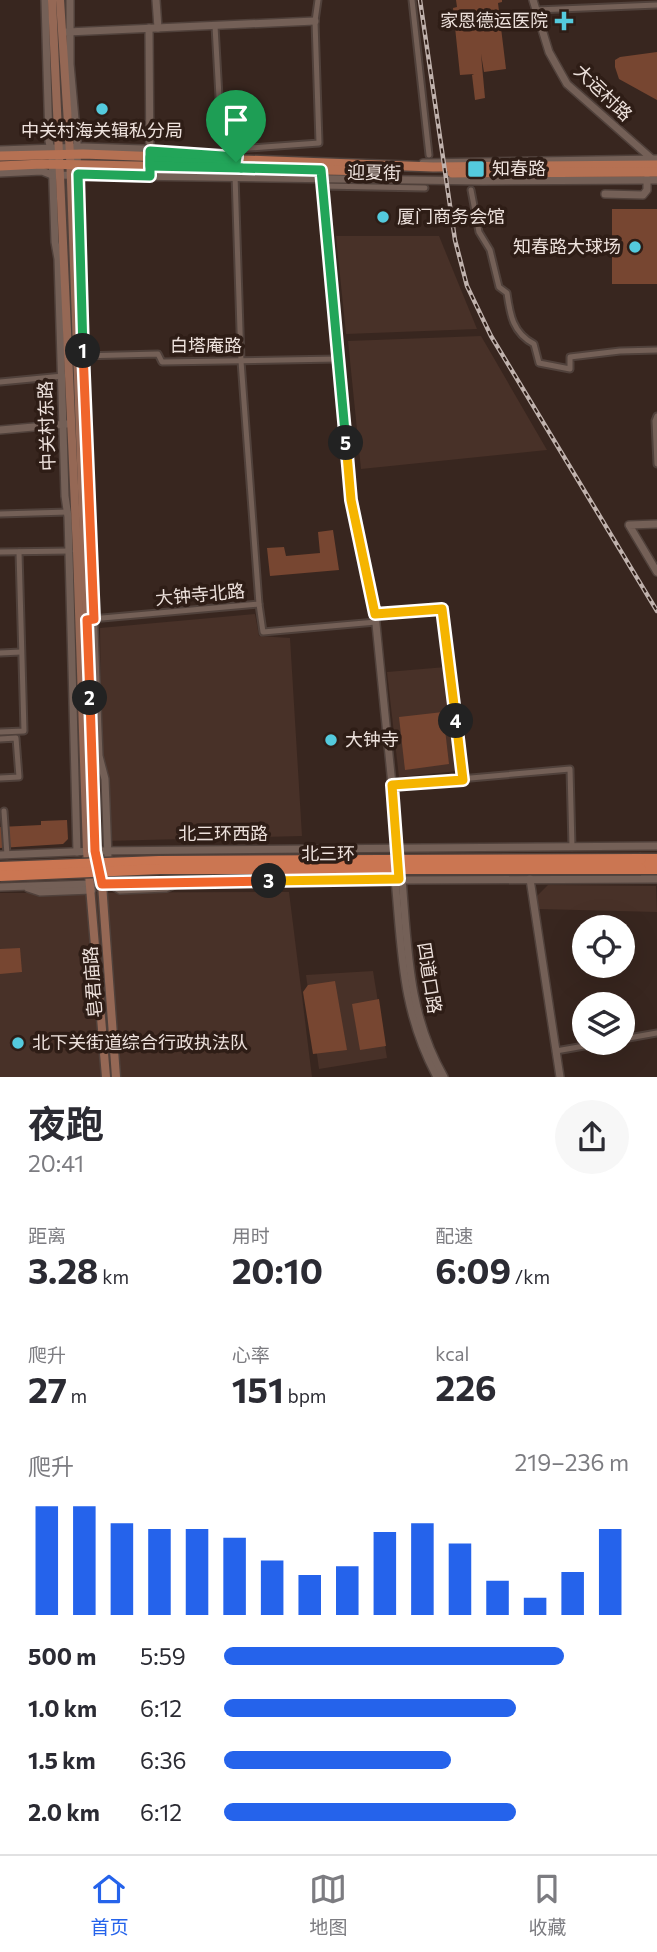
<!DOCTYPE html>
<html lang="zh">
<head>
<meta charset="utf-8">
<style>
	:root { --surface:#fff; --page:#f7f7f7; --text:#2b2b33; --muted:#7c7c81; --line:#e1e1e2; --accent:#2563eb }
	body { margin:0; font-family:Commissioner,"Noto Sans SC",sans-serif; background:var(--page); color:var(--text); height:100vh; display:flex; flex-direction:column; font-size:26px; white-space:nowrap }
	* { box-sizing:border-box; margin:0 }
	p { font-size:23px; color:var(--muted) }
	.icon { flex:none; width:38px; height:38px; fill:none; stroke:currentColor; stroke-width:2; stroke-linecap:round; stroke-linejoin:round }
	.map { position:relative; height:1077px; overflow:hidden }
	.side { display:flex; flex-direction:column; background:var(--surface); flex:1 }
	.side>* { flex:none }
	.controls { position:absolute; left:572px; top:915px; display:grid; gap:14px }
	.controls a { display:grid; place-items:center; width:63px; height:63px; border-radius:50%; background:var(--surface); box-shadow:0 7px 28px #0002; font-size:35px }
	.pin { position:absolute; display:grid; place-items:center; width:60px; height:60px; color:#fff; margin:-72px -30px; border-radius:50% 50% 50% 0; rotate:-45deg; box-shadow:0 0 7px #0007 }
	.pin .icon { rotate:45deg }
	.km { position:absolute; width:35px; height:35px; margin:-18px; border-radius:50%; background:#222; color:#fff; font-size:19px; line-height:35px; text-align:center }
	.round { display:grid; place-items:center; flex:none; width:74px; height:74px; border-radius:37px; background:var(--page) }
	.summary { display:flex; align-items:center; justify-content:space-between; height:119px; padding:0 28px }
	h1 { font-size:38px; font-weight:700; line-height:52px }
	.figures { display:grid; grid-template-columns:repeat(3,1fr); gap:10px; height:119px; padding:7px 28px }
	.figures div { display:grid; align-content:center }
	.figures b { font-size:35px; font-weight:700 }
	.figures small { font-size:19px; font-weight:400 }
	.figures p { font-size:19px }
	.chart { height:196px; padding:14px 28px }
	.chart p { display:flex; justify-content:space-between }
	.chart svg { width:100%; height:126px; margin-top:7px; stroke:var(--accent); stroke-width:6 }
	ul { padding:0 28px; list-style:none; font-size:23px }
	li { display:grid; grid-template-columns:112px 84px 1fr; align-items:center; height:52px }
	li i { height:18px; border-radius:9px; background:var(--accent) }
	.menu { display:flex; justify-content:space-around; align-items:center; height:98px; border-top:2px solid var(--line); background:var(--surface); font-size:19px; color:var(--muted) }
	.menu a { display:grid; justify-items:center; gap:4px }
	.menu .current { color:var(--accent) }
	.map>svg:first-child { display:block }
	.built { fill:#483128 }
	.green { fill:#774631 }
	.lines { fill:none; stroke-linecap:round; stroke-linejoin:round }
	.minor-casing { stroke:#50413b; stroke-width:9 }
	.tertiary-casing { stroke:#50413b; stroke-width:10 }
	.secondary-casing { stroke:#50413b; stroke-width:11 }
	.primary-casing { stroke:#50413b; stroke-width:12 }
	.trunk-casing { stroke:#50413b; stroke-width:13 }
	.minor { stroke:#746057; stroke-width:5 }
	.tertiary { stroke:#746057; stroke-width:7 }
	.secondary { stroke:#956855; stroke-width:8 }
	.primary { stroke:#b57153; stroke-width:9 }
	.trunk { stroke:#cb7652; stroke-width:10 }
	.rail-casing { stroke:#c0b2ad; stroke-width:4.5 }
	.rail { stroke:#2e1d16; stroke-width:2; stroke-dasharray:5; stroke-linecap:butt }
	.trunk-bridge-casing { stroke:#50413b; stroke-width:13; stroke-linecap:butt }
	.trunk-bridge { stroke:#cb7652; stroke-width:10 }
	.split-1-casing { stroke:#fff; stroke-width:14 }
	.split-2-casing { stroke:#fff; stroke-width:14 }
	.split-3-casing { stroke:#fff; stroke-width:14 }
	.split-4-casing { stroke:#fff; stroke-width:14 }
	.split-5-casing { stroke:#fff; stroke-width:14 }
	.split-6-casing { stroke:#fff; stroke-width:14 }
	.split-7-casing { stroke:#fff; stroke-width:14 }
	.split-1 { stroke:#22a559; stroke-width:9 }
	.split-2 { stroke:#f0652b; stroke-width:9 }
	.split-3 { stroke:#f0652b; stroke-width:9 }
	.split-4 { stroke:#f5b400; stroke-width:9 }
	.split-5 { stroke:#f5b400; stroke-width:9 }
	.split-6 { stroke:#22a559; stroke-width:9 }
	.split-7 { stroke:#22a559; stroke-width:9 }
	.poi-dot { fill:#54cadd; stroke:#2e1d16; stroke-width:2.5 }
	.labels { text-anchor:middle; stroke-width:7; stroke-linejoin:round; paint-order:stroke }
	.poi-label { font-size:18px; fill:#ede1dc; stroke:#2e1d16; text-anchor:start }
	.street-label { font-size:18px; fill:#ede1dc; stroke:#2e1d16 }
</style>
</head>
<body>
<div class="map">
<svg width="657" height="1077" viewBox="0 0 657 1077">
	<rect width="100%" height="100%" fill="#38261f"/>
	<g class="built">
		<path d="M336,236H439L477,329L346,334Z"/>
		<path d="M481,336L547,450L361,469L348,341Z"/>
		<path d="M255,614L259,636L290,638L302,836L103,841L100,628Z"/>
		<path d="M446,667L458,771L399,777L387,672Z"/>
		<path d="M548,885L656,886L657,912L538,909L537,896Z"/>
		<path d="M289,892L312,1077H0V893Z"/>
		<path d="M373,971L387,1058L319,1069L306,975Z"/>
	</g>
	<g class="green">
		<path d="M456,0H502V2L498,3L506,69L484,72L481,54L485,98L475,100L472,75L474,74L460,75L453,8L457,7Z"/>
		<path d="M657,52V100L619,79L615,67V60L620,57Z"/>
		<rect x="612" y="209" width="45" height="75"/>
		<path d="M333,530L339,570L270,576L267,548L284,547L286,556L320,553L318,532Z"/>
		<path d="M443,712L449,764L405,770L399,717Z"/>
		<path d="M67,820L68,839L63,844L0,848V827L41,825V821Z"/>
		<path d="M20,948L22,972L0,974V949Z"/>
		<path d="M335,981L347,1050L313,1054L303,992L308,985Z"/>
		<path d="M379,999L386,1046L360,1050L352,1004Z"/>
	</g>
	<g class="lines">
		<defs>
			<g id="minor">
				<path d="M412,0L429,155"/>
				<path d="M536,10L657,5"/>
				<path d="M215,26L221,132L237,149"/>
				<path d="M236,161L237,149L319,143L315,21L318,0"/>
				<path d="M235,175L241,361L259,604L263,632L376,622"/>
				<path d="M322,186L425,188"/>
				<path d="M471,190L479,232L490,250L499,287L507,293C510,315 513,333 534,344L539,363L570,369V357L620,351L657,350"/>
				<path d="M80,356L158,354L162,362L338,359"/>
				<path d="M0,382L63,376"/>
				<path d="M657,464L655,421L657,416"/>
				<path d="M0,514L68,512"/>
				<path d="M0,552L70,551"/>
				<path d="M375,614L442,609L463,780"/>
				<path d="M91,619L259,604"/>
				<path d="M0,653L21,652"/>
				<path d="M0,732L24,731L19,552"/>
				<path d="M0,739L16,738L19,777L0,778"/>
				<path d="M392,785L570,769L572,847"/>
				<path d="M4,811L7,855"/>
				<path d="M623,1039L657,1033"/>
				<path d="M556,1051L601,1043"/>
			</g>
			<g id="tertiary">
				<path d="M45,0L49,141L52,155L55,242L58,259L65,496L68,517L77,852"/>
				<path d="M70,0V64L77,141L79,258L99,756L105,779L109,884"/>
				<path d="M156,0L158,28"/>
				<path d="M533,0L549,52L567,84L652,159"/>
				<path d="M149,28L150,171"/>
				<path d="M67,32L315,21"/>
				<path d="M0,150L84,147L143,149L163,153"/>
				<path d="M423,163L657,159"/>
				<path d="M321,170L351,500L375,614L392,785L399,879"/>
				<path d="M0,173L42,171L52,175L483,181L657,180"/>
				<path d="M605,194L643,195L647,190V179"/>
				<path d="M0,430L67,424"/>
				<path d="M657,524L629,525L657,572"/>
				<path d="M0,855L95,851L657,846"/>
				<path d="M395,879C402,952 401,1010 437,1077"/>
				<path d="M402,879C408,950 408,1014 444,1077"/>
				<path d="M530,879L560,1077"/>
				<path d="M110,884L120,890L166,888L176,884"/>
				<path d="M0,887L182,881L657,879"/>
				<path d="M28,888L40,892L92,890"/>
			</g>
			<g id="secondary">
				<path d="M52,0L77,551L87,851L106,1077"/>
				<path d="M60,0L70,154L95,851L102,884L116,1077"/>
			</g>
			<g id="primary">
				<path d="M0,156L83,154L433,167L657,165"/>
				<path d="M0,166L42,164L372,171"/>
				<path d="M452,173L657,172"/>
			</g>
			<g id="trunk">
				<path d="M641,859H657"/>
				<path d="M641,869H657"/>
			</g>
		</defs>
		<use href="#minor" class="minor-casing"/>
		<use href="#tertiary" class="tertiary-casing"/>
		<use href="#secondary" class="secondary-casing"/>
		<use href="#primary" class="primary-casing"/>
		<use href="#trunk" class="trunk-casing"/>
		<use href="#minor" class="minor"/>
		<use href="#tertiary" class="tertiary"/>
		<use href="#secondary" class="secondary"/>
		<use href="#primary" class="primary"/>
		<use href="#trunk" class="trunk"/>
		<defs>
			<path id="rail" d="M420,0L455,240L467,286L491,336L657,611"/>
		</defs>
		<use href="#rail" class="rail-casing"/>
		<use href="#rail" class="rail"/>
		<defs>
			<g id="trunk-bridge">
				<path d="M0,867L159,861L641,859"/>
				<path d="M0,876L160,869H641"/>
			</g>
		</defs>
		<use href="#trunk-bridge" class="trunk-bridge-casing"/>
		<use href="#trunk-bridge" class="trunk-bridge"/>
	</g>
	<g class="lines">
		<defs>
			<path id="split-1" d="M83,351L78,174L150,176V157L236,162"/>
			<path id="split-2" d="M83,351L94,619L87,620L90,698"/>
			<path id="split-3" d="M90,698L95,851L102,884L269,881"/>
			<path id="split-4" d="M269,881L399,879L392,785L463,780L456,721"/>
			<path id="split-5" d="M346,443L351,500L375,614L442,609L456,721"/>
			<path id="split-6" d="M241,168L321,170L346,443"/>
			<path id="split-7" d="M236,162L237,157L150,151V166L241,168"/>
		</defs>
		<use href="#split-1" class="split-1-casing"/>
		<use href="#split-2" class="split-2-casing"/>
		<use href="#split-3" class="split-3-casing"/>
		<use href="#split-4" class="split-4-casing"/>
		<use href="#split-5" class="split-5-casing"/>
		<use href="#split-6" class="split-6-casing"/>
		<use href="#split-7" class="split-7-casing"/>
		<use href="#split-1" class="split-1"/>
		<use href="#split-2" class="split-2"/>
		<use href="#split-3" class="split-3"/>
		<use href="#split-4" class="split-4"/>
		<use href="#split-5" class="split-5"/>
		<use href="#split-6" class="split-6"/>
		<use href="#split-7" class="split-7"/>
	</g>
	<g class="poi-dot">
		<path d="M560.5 10.5h7v7h7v7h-7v7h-7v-7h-7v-7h7z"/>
		<circle cx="102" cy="109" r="7"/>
		<rect x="467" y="160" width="18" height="18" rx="3.5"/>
		<circle cx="383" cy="217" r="7"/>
		<circle cx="635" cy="247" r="7"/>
		<circle cx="331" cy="740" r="7"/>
		<circle cx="18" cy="1043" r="7"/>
	</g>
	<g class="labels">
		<g class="poi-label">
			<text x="548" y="27" text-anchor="end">家恩德运医院</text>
			<text x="102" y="137" text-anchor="middle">中关村海关辑私分局</text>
			<text x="492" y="175">知春路</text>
			<text x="397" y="223">厦门商务会馆</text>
			<text x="621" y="253" text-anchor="end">知春路大球场</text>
			<text x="345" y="746">大钟寺</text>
			<text x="32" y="1049">北下关街道综合行政执法队</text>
		</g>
		<g class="street-label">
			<text transform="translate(603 93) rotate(44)" y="6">大运村路</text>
			<text transform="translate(374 173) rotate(1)" y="6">迎夏街</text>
			<text x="206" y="352">白塔庵路</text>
			<text transform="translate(47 426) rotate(-92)" y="6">中关村东路</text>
			<text transform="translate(200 595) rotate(-5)" y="6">大钟寺北路</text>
			<text x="223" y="840">北三环西路</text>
			<text x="328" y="860">北三环</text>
			<text transform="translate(429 978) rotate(81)" y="6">四道口路</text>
			<text transform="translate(93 982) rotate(-94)" y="6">皂君庙路</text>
		</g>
	</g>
</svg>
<div class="controls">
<a><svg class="icon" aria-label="locate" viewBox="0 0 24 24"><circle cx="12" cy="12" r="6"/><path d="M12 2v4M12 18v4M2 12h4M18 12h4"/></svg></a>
<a><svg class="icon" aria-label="layers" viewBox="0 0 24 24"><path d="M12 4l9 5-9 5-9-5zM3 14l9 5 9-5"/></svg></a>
</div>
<div class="pin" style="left:236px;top:162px;background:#1e9e55"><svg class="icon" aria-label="arrive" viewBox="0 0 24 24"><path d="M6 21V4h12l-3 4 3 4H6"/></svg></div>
<b class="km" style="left:83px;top:351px">1</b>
<b class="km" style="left:90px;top:698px">2</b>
<b class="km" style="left:269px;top:881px">3</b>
<b class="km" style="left:456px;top:721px">4</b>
<b class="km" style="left:346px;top:443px">5</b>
</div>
<section class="side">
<div class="summary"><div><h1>夜跑</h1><p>20:41</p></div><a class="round"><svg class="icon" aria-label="share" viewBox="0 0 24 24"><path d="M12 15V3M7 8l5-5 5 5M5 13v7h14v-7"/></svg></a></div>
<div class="figures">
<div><p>距离</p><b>3.28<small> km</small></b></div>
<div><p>用时</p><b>20:10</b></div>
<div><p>配速</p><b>6:09<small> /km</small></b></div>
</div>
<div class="figures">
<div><p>爬升</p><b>27<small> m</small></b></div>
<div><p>心率</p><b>151<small> bpm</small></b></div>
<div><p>kcal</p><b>226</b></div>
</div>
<div class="chart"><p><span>爬升</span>219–236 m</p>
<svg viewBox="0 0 160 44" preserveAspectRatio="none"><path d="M5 44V6M15 44V6M25 44V12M35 44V14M45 44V14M55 44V17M65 44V25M75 44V30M85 44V27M95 44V15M105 44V12M115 44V19M125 44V32M135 44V38M145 44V29M155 44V14"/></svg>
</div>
<ul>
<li><b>500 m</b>5:59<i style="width:84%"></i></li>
<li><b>1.0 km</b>6:12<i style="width:72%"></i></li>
<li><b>1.5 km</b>6:36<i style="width:56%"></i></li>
<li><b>2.0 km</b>6:12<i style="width:72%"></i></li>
</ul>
</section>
<nav class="menu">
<a class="current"><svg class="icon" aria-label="home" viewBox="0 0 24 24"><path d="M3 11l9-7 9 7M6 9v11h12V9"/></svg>首页</a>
<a><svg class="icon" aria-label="map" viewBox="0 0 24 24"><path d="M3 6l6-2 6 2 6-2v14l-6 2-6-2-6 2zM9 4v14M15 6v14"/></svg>地图</a>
<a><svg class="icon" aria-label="saved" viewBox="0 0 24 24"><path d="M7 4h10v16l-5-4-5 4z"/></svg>收藏</a>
</nav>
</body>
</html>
